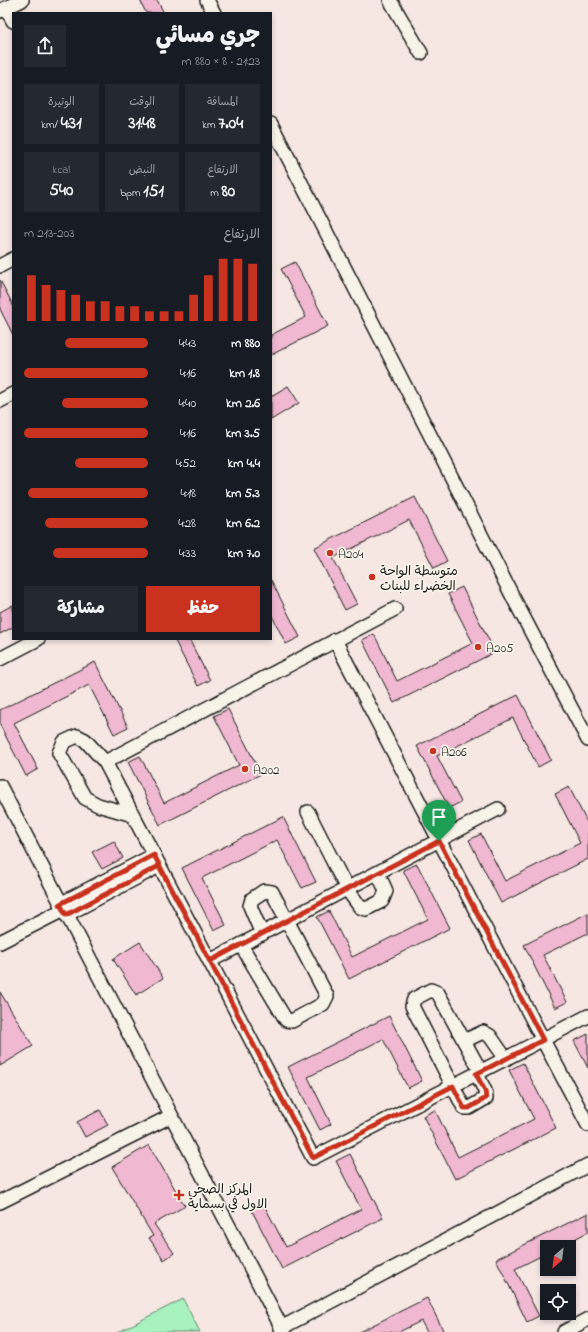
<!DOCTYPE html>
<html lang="ar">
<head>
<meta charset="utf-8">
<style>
	:root { --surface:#171b24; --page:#242831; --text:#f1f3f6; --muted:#9ea1a6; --accent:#c8321e }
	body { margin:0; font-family:"Indie Flower","Playpen Sans Arabic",sans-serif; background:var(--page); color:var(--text); direction:rtl; height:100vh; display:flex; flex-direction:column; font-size:15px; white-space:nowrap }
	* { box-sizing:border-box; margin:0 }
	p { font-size:13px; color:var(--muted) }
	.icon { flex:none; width:22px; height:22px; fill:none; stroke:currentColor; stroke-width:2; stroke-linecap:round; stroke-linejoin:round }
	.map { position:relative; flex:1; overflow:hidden; direction:ltr }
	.panel { position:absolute; left:12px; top:12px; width:260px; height:628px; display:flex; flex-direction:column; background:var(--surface); border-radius:0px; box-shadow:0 2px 6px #0003; direction:rtl }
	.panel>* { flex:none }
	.needle { width:26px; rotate:208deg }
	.buttons { position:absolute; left:540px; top:1240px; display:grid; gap:8px }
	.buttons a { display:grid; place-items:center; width:36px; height:36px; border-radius:0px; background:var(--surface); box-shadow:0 2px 6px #0003; font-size:20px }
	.pin { position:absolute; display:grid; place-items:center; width:34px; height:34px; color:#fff; margin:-41px -17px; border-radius:50% 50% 50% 0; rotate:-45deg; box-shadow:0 0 4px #0007 }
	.pin .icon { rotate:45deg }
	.round { display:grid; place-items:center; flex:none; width:42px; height:42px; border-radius:0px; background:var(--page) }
	.head { display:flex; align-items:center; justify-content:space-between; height:68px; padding:0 12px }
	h1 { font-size:22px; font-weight:800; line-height:30px }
	.figures { display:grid; grid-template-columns:repeat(3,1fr); gap:6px; height:68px; padding:4px 12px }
	.figures div { display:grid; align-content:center; border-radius:0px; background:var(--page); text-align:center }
	.figures b { font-size:17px; font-weight:800 }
	.figures small { font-size:11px; font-weight:400 }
	.figures p { font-size:11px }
	.chart { height:112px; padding:8px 12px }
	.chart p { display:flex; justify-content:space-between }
	.chart svg { width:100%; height:72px; margin-top:4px; stroke:var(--accent); stroke-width:6 }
	.action { display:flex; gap:8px; margin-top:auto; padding:8px 12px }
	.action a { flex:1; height:46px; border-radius:0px; background:var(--accent); color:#fff; font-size:16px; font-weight:800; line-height:46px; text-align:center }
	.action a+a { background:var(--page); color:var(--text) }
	ul { padding:0 12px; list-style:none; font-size:13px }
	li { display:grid; grid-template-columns:64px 48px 1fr; align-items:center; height:30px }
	li i { height:10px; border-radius:5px; background:var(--accent) }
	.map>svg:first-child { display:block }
	.green { fill:#a8f2c0; stroke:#62876e }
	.building { fill:#f0b9d1; stroke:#1c1c1c }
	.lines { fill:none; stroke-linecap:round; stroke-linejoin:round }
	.minor-casing { stroke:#1c1c1c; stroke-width:16 }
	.minor { stroke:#f7f3e8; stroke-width:13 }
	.route-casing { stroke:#fff; stroke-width:8 }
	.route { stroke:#c8321e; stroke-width:5 }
	.poi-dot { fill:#c8321e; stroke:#f7f3e8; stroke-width:1.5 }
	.labels { text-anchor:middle; stroke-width:3.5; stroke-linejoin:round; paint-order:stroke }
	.poi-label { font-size:13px; fill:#1c1c1c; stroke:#f7f3e8; text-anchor:start }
</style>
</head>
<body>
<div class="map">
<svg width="588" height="1332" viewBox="0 0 588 1332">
	<rect width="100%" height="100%" fill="#f6e7e3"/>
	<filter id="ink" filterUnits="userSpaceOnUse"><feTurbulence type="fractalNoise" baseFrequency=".025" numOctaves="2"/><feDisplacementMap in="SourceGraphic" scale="8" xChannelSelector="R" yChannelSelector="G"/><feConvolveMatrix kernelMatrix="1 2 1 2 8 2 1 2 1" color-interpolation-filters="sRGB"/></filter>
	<g filter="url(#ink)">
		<path class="green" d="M183,1299L200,1332H118Z"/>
		<g class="building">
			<path d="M140,0H157L164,13H146Z"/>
			<path d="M295,262L328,326L271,355V335L306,317L281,269Z"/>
			<path d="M0,280L13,305V335L0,309Z"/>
			<path d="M288,386L299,403L271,420V396Z"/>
			<path d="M415,497L447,561L434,568L409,520L333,558L357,604L345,610L314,548Z"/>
			<path d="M271,580L300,637L286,644L271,614Z"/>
			<path d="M462,587L495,652L394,703L362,640L374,634L397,681L473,643L448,594Z"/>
			<path d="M13,605V627L0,634V612Z"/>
			<path d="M174,639H189L210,680L198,686Z"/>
			<path d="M95,662L128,727L114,734L89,685L14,723L38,769L26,776L0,725V710Z"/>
			<path d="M518,695L551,760L538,767L513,718L437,756L461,802L449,808L417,746Z"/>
			<path d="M228,709L261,774L160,825L128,762L140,756L164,803L239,765L214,716Z"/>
			<path d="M569,787L588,824V859L501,903L469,840L481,834L505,881L580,843L555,794Z"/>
			<path d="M283,817L316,882L302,888L277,840L202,878L226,925L214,931L182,868Z"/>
			<path d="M114,841L123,858L102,869L92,852Z"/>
			<path d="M417,864L450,928L349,979L317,917L329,911L352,957L428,919L403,870Z"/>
			<path d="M588,913V933L543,955L567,1002L555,1008L524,945Z"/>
			<path d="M140,942L163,978L136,995L113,959Z"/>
			<path d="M0,992L33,1046L0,1066Z"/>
			<path d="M389,1016L422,1081L408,1088L383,1039L308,1077L331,1124L320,1130L288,1067Z"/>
			<path d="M588,1034V1068L574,1041Z"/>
			<path d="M523,1063L556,1128L455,1179L423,1116L435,1110L458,1157L534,1119L509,1070Z"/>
			<path d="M100,1110L108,1125L85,1137L77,1122Z"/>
			<path d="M149,1145L185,1206L154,1224L174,1253L164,1260L149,1238L153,1236L112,1167Z"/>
			<path d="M350,1154L383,1218L282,1269L250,1207L262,1201L286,1247L361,1209L336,1161Z"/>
			<path d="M588,1213V1232L559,1247H547V1253L515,1269L539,1316L527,1322L496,1259Z"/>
			<path d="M427,1298L444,1332H427L421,1321L399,1332H359Z"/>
		</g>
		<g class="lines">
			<defs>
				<g id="minor">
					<path d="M207,0L214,13"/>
					<path d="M390,0L421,53"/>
					<path d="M6,8L13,21"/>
					<path d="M0,11L22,0"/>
					<path d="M271,124L516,603L588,740"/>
					<path d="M0,266L13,259"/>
					<path d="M0,401L13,394"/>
					<path d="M335,640L543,1040L588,1125"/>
					<path d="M0,659L38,639"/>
					<path d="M105,762L395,609"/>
					<path d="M0,786L284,1332"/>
					<path d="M308,812L347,889L360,907L366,909L382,901L386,891L378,873"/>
					<path d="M133,815L98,805L85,798L59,753L64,742L77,736L85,740L105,762L313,1158L588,1016"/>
					<path d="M60,904L154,855"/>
					<path d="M66,915L159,866"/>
					<path d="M0,942L63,910"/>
					<path d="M241,945L286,1020L292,1021L323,1004L327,996L272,892L264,891L252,899L250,906L262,934"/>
					<path d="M210,961L498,809"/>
					<path d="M464,1041L483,1032L490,1036L506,1059"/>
					<path d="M477,1074L485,1091L486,1098L469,1108H464L412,1006L414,999L431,990L438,993L481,1072"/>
					<path d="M0,1202L171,1116"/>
					<path d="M281,1328L588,1165"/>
					<path d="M564,1332L588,1319"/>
				</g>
			</defs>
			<use href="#minor" class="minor-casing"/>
			<use href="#minor" class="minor"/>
		</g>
	</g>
	<g class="lines" filter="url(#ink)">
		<defs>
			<path id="route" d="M439,841L210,961L159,866L66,915L60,904L154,855L313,1158L453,1086L464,1108H469L486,1098L485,1091L476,1074L543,1040L439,841"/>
		</defs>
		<use href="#route" class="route-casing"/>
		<use href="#route" class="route"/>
	</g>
	<g class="poi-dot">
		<circle cx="330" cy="553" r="4"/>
		<circle cx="372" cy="577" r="4"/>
		<circle cx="478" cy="647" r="4"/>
		<circle cx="433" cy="751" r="4"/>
		<circle cx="245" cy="769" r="4"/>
		<path d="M177 1189h4v4h4v4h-4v4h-4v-4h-4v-4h4z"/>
	</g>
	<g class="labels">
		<g class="poi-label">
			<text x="338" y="558">A204</text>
			<text x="380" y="575">متوسطة الواحة<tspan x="380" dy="15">الخضراء للبنات</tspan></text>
			<text x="486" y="652">A205</text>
			<text x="441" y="756">A206</text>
			<text x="253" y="774">A202</text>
			<text x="188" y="1193">المركز الصحي<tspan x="188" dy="15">الاول في بسماية</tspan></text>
		</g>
	</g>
</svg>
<div class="buttons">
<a><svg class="needle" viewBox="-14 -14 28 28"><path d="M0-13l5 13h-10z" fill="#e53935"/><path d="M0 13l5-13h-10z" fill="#9ea1a6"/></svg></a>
<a><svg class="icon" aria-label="locate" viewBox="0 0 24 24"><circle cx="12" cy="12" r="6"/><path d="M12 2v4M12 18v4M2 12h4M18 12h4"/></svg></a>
</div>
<div class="pin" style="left:439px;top:841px;background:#1e9e55"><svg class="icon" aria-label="arrive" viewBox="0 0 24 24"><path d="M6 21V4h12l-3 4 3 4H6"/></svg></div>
<section class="panel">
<div class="head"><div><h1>جري مسائي</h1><p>21:23 · 8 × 880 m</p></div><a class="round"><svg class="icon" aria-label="share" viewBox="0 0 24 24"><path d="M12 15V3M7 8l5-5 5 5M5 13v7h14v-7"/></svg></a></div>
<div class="figures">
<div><p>المسافة</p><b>7.04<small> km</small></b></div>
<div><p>الوقت</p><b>31:48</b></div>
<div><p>الوتيرة</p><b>4:31<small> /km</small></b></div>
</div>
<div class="figures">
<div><p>الارتفاع</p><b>80<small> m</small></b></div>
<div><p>النبض</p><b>151<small> bpm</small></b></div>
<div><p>kcal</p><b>540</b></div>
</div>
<div class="chart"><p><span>الارتفاع</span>203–213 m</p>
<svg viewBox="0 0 160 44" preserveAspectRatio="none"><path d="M5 44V16M15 44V22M25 44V25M35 44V28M45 44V32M55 44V32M65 44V35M75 44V35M85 44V38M95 44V38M105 44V38M115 44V28M125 44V16M135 44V6M145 44V6M155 44V9"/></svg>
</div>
<ul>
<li><b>880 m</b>4:43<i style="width:67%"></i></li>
<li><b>1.8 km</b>4:16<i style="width:100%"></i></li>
<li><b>2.6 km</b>4:40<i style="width:69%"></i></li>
<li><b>3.5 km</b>4:16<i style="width:100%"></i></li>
<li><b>4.4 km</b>4:52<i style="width:59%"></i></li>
<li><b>5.3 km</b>4:18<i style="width:97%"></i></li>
<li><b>6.2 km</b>4:28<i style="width:83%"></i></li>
<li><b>7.0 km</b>4:33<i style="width:77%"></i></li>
</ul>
<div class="action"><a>حفظ</a><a>مشاركة</a></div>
</section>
</div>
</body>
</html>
